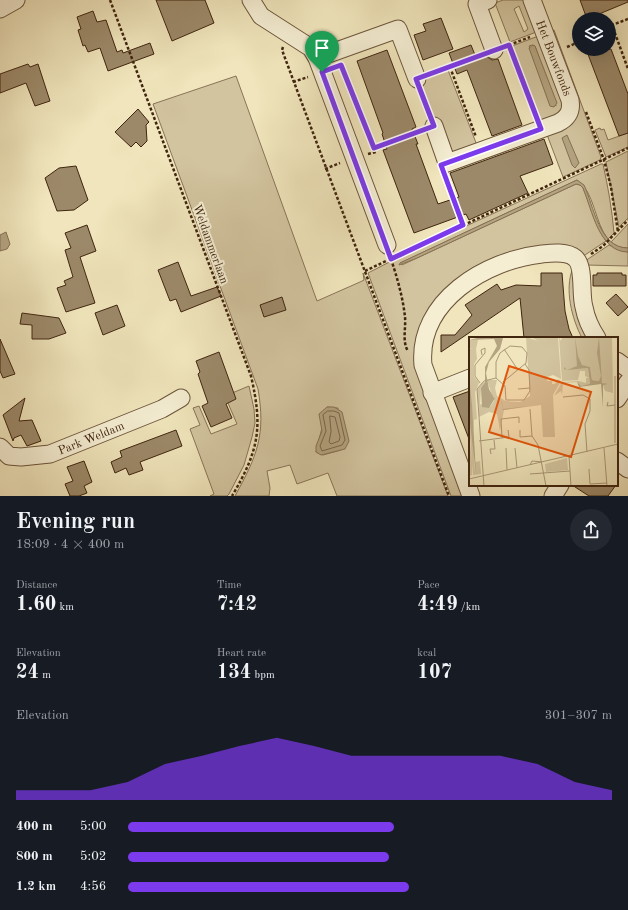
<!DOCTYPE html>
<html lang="en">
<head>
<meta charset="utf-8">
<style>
	:root { --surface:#171b24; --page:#242831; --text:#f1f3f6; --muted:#9ea1a6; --accent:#7c3aed }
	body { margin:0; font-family:"Old Standard TT",serif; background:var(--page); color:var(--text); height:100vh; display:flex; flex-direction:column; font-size:15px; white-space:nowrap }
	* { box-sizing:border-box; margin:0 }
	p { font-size:13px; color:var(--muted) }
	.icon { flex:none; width:22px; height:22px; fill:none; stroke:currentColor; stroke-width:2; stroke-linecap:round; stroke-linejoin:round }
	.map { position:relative; height:496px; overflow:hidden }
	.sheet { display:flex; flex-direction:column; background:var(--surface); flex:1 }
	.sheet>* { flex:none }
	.controls { position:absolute; left:572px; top:12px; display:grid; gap:8px }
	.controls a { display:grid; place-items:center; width:44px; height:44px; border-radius:50%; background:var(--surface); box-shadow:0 4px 16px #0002; font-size:20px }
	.pin { position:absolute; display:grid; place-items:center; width:34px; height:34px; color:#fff; margin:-41px -17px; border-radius:50% 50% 50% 0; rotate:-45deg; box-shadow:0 0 4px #0007 }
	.pin .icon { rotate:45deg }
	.round { display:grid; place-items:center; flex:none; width:42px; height:42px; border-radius:21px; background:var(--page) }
	.overview { display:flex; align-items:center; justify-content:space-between; height:68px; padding:0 16px }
	h1 { font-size:22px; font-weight:800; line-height:30px }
	.figures { display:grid; grid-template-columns:repeat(3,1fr); gap:6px; height:68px; padding:4px 16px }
	.figures div { display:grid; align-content:center }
	.figures b { font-size:20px; font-weight:800 }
	.figures small { font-size:11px; font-weight:400 }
	.figures p { font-size:11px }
	.chart { height:112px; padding:8px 16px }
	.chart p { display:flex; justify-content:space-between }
	.chart svg { width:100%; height:72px; margin-top:4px; fill:var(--accent); opacity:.7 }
	ul { padding:0 16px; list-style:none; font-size:13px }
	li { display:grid; grid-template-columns:64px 48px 1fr; align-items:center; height:30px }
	li i { height:10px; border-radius:5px; background:var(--accent) }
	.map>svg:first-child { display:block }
	.green { fill:#d2c49f; stroke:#897457; fill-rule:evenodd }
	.water { fill:#b4a481; stroke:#867153 }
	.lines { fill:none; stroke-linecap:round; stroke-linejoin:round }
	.shore { stroke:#7a6448; stroke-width:1 }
	.building { fill:#9c8969; stroke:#40250f }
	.minor-casing { stroke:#6c553a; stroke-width:19 }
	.path { stroke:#40250f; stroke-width:2.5; stroke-dasharray:3 2; stroke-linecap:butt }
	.minor { stroke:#f5eed3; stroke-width:17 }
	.route-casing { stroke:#fff; stroke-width:8 }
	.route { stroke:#7c3aed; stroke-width:5 }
	.labels { text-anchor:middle; stroke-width:4; stroke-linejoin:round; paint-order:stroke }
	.street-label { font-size:12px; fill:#40250f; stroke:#f5eed3 }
	.inset-road { fill:none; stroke:#aa9877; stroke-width:1 }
	.view { fill:#e0560c; fill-opacity:0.15; stroke:#e0560c; stroke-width:2 }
	.inset-edge { fill:none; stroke:#40250f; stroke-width:2 }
</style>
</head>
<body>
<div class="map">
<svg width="628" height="496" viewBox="0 0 628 496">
	<rect width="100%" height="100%" fill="#f0e5bc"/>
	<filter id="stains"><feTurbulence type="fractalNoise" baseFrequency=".005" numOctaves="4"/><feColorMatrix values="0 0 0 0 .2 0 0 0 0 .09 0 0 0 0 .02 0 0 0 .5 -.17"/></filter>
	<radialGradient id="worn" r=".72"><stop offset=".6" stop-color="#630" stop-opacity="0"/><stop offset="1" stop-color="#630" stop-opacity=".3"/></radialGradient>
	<g class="green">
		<path d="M503,0H528L539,31L510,42L495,3ZM519,6L528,29L524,32L514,9Z"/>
		<path d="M554,30L601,157L600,160L563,177L546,132L568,121L548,32Z"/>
		<path d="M541,35L566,108L541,124L512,46ZM532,45L535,46L556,106L529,46Z"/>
		<path d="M448,70L478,148L448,159L419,81Z"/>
		<path d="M236,76L317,301L360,282L364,280L363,273L448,496H337L328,473L297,484L290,465L267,471L270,488L269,496H235C257,456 266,435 258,389L153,104ZM327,407L338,408L341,450L323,455L316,452Z"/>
		<path d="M600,128L601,130L604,129L608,140L628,133V147L606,157L595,130Z"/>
		<path d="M628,151V218L619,227L606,162Z"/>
		<path d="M601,164H603C608,187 612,209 614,233L608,239C594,222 595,192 577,180L400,263L402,265L576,184L580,185L583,188L599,229L606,241L582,257L518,253L421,327L465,496H451L368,273L403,255Z"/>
		<path d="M628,224V248L618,247L611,242Z"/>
		<path d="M609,245L622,251L628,252V266L586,265L585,261Z"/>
		<path d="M573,268L591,338H582C572,319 564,289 573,268Z"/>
		<path d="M249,386L254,409L255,423L252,437L244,465L229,494L227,496H210L214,494L190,429L200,425L193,408L199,406L211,434L237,424L225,396Z"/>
	</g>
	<g class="water">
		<path d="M533,45L535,46L557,103L554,107L550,106L529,48Z"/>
		<path d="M567,135L579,163L575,168L572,165L562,138Z"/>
		<path d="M577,180L584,185C594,206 599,248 628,248V252C599,252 592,210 583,188L580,185L576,184L417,258L399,265L400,263Z"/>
		<path d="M6,232L10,244L7,249L0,251V235Z"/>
		<path d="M327,407H334L342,412L349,441L345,449L321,455L316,452V446L322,431L319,414Z"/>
	</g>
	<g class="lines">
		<g class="shore">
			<path d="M328,411H334L339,413L345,440L342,445L322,451L320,446L326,431L323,415Z"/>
			<path d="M330,416L335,417L340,437L339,441L331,444L329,442L331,432Z"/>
		</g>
	</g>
	<g class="building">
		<path d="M156,0H205L214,23L172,41Z"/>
		<path d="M580,0H628V2L587,19Z"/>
		<path d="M93,11L97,22L106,20L117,52L122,50L123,53L150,43L154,54L108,71L100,48L88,52L85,45L83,46L78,30L81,29L77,17Z"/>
		<path d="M441,18L453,49L423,60L414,35L426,31L423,24Z"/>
		<path d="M471,45L477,60L486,56L492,60L498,59L522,125L492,136L467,70L457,74L449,53Z"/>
		<path d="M586,49H611L628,94V133L619,136Z"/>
		<path d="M387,50L416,127L412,129L418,144H416L438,204L459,197L450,173L544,139L553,164L520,176L528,193L469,220L466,214L414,233L383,150L387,149L382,134L383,133L357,61Z"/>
		<path d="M28,64L30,67L38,64L50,101L35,106L26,83L0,93V74Z"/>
		<path d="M138,109L149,122L146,125L147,141L141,147L136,142L131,147L115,132Z"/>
		<path d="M76,166L88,200L74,210L57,211L45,178L59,168Z"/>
		<path d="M87,225L96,251L80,257L95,303L66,312L57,288L66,285L64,281L73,277L65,250L71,248L65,233Z"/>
		<path d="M178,262L191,296L217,287L221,296L181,312L176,299L170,301L158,270Z"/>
		<path d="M541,273H562L565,311L569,329L573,338H524L520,298L441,352V335H455L472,315L465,305L497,284L501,290L516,285L541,286Z"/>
		<path d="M597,273H622V275H626V286H593V275H597Z"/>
		<path d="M616,294L628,307L618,316L606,303Z"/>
		<path d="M282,297L286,310L264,317L260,305Z"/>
		<path d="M117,305L125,326L103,335L95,313Z"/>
		<path d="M22,313L59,318L66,333L49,339H32V325L20,324Z"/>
		<path d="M0,339L15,374L3,378L0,371Z"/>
		<path d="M219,352L236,399L226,404L232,418L211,427L202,406L208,403L198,374L200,372L196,361Z"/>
		<path d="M470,391V439H469L453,397Z"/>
		<path d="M25,398L19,421L32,420L41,441L27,446L21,435L14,438L13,441L3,415Z"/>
		<path d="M176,430L182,446L140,462L143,470L129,475L126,468L115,473L111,462L122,457L120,451Z"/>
		<path d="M84,461L92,482L84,486L87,493L79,496H70L65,484L73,481L67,467Z"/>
		<path d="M572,485H616L608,496H589Z"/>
	</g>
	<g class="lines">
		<defs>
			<g id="minor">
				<path d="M251,0L261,16L311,48L317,58L387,245"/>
				<path d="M488,0L477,4L494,50"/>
				<path d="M0,9L16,0"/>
				<path d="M317,58L398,29L417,79"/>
				<path d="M434,126L447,163L558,123C568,118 572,111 570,100L532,0"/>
				<path d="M617,361L628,369"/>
				<path d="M432,393L470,378"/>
				<path d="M617,399L628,382"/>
				<path d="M0,447L9,456L21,457L50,454L162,409L181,398"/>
				<path d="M617,461L628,469"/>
				<path d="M471,496L423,365C417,301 486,260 542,254C551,253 567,251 575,258C585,266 580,294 584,307C586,318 591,329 597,338"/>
				<path d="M553,496L560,485"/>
			</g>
		</defs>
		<use href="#minor" class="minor-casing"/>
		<g class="path">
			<path d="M110,0L251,376C263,428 259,450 232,496"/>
			<path d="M628,19L612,25L628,69"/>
			<path d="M509,45L530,37"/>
			<path d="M283,47L282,50L449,496"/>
			<path d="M510,47L536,116"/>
			<path d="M567,47L579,42"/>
			<path d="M341,65L374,148"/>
			<path d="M450,67L476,137"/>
			<path d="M431,74L481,55"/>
			<path d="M293,82L308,77"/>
			<path d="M421,92L429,113"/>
			<path d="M586,112L604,160L611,187L618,232"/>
			<path d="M368,154L376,152L374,148L420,131"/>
			<path d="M325,169L340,163"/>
			<path d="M445,177L463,225"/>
			<path d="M591,254L603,246L628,220"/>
			<path d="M400,255L628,148"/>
			<path d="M391,259C397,277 403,298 405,317C406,328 402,342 408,351"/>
			<path d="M365,271L386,261"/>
		</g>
		<use href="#minor" class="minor"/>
	</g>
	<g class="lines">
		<defs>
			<path id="route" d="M509,45L541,129L441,165L463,225L391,259L322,72L341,65L374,148L434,126L416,79Z"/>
		</defs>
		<use href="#route" class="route-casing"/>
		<use href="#route" class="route"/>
	</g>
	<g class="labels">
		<g class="street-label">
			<text transform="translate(554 58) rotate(69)" y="4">Het Bouwfonds</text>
			<text transform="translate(211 244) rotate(70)" y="4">Weldammerlaan</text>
			<text transform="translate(91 438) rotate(-22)" y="4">Park Weldam</text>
		</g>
	</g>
	<g transform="translate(469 337)">
		<rect width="149" height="149" fill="#f0e5bc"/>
		<path d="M57,0L69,4L62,0H89L92,42L84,38L78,40V44H83V47H86L89,42L92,44L84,58L86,100H74L72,68L35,73L31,94L28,77L20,75L10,80L8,53L13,46L16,45L12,51L11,67L21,70L25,64L18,43H28L26,51L28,59L37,64L51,65L61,59ZM90,0L92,4L93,0H143L144,56L136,54L132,42L130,44L123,43L121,30L114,29L101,32L119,31L121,48L111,49L108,45L94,46L93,58L92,54L85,59L93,45L110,44L117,46V41H120L116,39V34H111L109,43L93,44ZM0,3H9L7,12L8,22L5,27V39L10,46L6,55L8,82L5,83V94L4,87L6,136V125L11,124L12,137L4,138L3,127V138L0,139V99L3,124L0,88V12L3,11H0ZM98,121L99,133L77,135L76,127Z" fill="#d2c49f"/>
		<path d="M12,0H46L34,1L31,12L20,25L17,36L20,52L25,61L30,62L32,63L33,66L34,72L60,69L34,73L32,63L26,61L20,71L13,70L12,51L16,45V30L28,9L25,2L0,3ZM106,0L109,19L113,28L121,30L123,43L130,44L132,39L128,16L130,0L133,46L139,47L134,48V70L132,47L110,50L108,45L94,46L108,45L112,49L121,47L119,31L98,33L95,32V30L98,33L108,29ZM0,40L3,68L7,136L0,78Z" fill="#b4a481"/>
		<path class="inset-road" d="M35,12L49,33M146,39V106M27,41V25L31,16L41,9L53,10L58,16L57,26L34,45M11,46L6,39V28L16,16V11L12,13L13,18M49,52L61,51M94,60L114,58L121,62V74L116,87L118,115M139,65L138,69L146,68M61,72L63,99L69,108L77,149M51,93V100L63,99M33,101L32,82L50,80V86M10,104L40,100L39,93M37,111L38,133M46,111L48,131M135,111L138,149M22,117L21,112H26L25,103M100,119L102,149M61,128L63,124L73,125M120,132L121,147L138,146M61,137L101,134M0,142L149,107M15,149L8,52L15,44L27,41L36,49L37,63H55L61,54L60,33L56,27"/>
		<path class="view" d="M40,29L122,55L102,120L20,95Z"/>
		<rect width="149" height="149" class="inset-edge"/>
	</g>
	<rect width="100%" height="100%" filter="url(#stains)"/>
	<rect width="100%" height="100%" fill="url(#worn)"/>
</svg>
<div class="controls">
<a><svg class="icon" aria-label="layers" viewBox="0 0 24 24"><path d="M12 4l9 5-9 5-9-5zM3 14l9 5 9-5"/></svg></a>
</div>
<div class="pin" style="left:322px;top:72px;background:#1e9e55"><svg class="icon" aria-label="arrive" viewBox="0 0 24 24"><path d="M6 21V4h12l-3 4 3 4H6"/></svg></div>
</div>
<section class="sheet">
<div class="overview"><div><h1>Evening run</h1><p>18:09 · 4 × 400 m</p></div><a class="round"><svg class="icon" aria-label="share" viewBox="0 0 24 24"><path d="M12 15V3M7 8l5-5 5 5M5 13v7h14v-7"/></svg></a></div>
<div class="figures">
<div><p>Distance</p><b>1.60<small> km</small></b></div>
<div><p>Time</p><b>7:42</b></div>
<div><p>Pace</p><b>4:49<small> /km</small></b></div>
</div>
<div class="figures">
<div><p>Elevation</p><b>24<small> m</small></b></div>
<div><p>Heart rate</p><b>134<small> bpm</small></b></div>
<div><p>kcal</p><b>107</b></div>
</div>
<div class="chart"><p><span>Elevation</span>301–307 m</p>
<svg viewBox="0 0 160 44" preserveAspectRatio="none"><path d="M0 44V38L10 38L20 38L30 33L40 22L50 17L60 11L70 6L80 11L90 17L100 17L110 17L120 17L130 17L140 22L150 33L160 38V44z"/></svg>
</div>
<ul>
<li><b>400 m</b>5:00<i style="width:55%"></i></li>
<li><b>800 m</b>5:02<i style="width:54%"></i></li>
<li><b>1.2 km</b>4:56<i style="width:58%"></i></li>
</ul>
</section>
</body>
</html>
